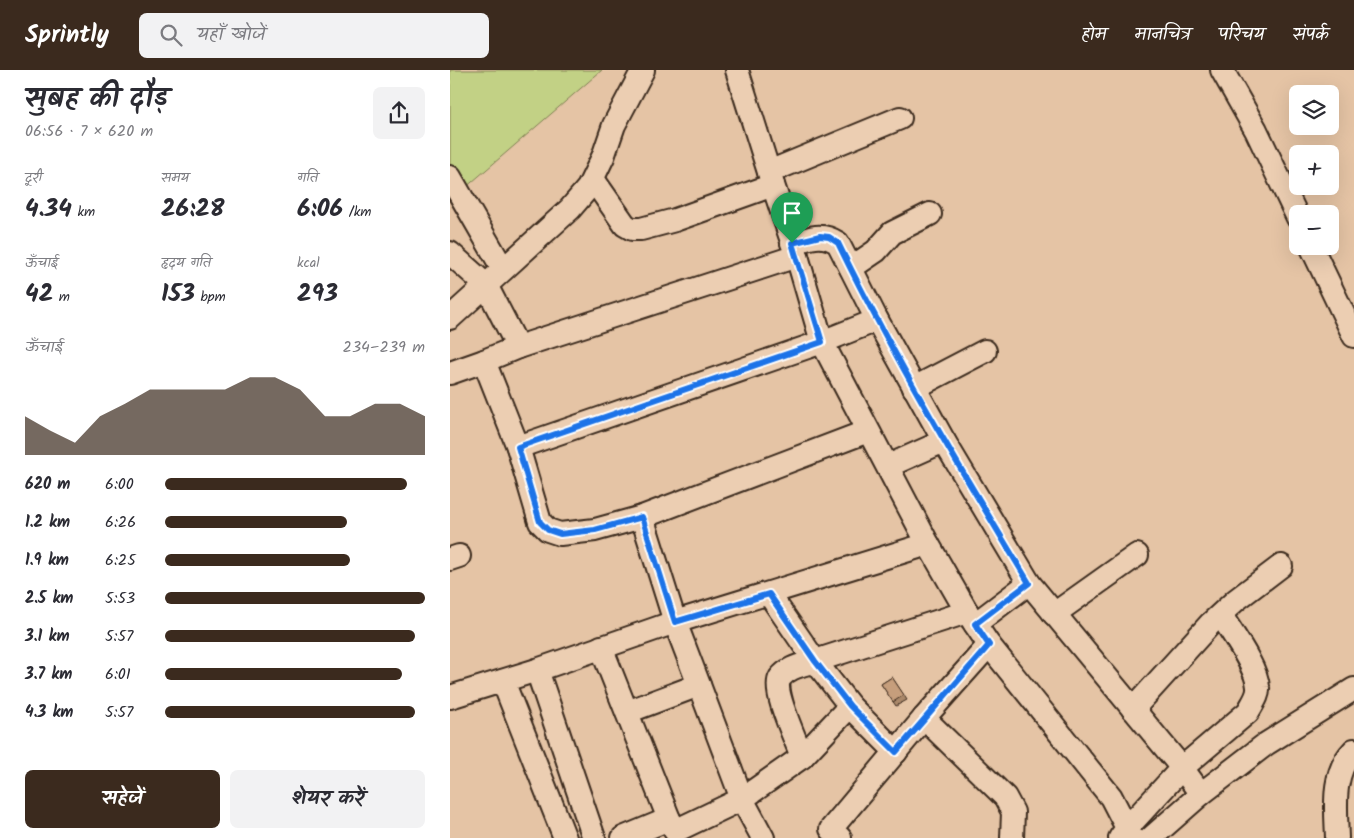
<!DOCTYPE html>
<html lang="hi">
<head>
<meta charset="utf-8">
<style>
	:root { --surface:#fff; --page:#f2f2f3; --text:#2b2b33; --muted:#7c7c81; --accent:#3b2a1e }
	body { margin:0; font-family:Kalam,"Playpen Sans Deva",sans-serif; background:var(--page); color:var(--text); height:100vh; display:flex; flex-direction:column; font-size:19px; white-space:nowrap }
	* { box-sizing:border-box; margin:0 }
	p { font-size:16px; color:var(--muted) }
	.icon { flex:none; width:28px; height:28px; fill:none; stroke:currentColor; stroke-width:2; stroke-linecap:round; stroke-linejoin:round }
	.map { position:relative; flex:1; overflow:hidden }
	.side { display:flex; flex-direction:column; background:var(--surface); width:450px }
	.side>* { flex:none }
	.fabs { position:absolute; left:839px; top:15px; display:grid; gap:10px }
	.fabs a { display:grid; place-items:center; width:50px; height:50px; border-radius:8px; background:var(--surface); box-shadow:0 5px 20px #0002; font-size:25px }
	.pin { position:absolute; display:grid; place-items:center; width:42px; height:42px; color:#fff; margin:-51px -21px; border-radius:50% 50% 50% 0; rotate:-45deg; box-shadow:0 0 5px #0007 }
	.pin .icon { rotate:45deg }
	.round { display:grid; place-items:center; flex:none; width:52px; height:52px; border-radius:8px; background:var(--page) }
	.head { display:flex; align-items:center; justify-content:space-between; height:85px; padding:0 25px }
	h1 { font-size:28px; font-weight:700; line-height:38px }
	.metrics { display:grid; grid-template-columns:repeat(3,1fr); gap:8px; height:85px; padding:5px 25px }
	.metrics div { display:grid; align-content:center }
	.metrics b { font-size:25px; font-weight:700 }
	.metrics small { font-size:14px; font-weight:400 }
	.metrics p { font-size:14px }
	.chart { height:140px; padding:10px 25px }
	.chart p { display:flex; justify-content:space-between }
	.chart svg { width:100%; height:90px; margin-top:5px; fill:var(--accent); opacity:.7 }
	.cta { display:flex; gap:10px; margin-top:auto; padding:10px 25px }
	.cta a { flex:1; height:58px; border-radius:8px; background:var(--accent); color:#fff; font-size:20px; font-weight:700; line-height:58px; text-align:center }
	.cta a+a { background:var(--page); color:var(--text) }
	ul { padding:0 25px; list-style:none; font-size:16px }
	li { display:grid; grid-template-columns:80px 60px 1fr; align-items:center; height:38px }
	li i { height:12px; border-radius:6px; background:var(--accent) }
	header { display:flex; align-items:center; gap:30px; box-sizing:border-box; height:70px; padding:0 25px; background:var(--accent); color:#fff }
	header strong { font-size:24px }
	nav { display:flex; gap:28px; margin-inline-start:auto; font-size:18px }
	.search { width:350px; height:45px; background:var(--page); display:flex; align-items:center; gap:12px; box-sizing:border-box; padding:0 18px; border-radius:8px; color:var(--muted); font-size:19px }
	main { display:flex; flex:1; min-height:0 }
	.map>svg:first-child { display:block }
	.green { fill:#c2d185; stroke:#7e7e52 }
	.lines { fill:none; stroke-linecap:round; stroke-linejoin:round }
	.street-casing { stroke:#3b2a1e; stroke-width:26 }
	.street { stroke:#ecceb2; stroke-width:22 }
	.wall { fill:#aa886b; stroke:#3b2a1e }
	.building { fill:#c69e7c; stroke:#3b2a1e }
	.route-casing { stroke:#fff; stroke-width:10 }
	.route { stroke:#1a73e8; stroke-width:6 }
</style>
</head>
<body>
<header>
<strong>Sprintly</strong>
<div class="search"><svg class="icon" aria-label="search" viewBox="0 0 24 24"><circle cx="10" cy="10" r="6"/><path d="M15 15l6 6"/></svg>यहाँ खोजें</div>
<nav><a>होम</a><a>मानचित्र</a><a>परिचय</a><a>संपर्क</a></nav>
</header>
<main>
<section class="side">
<div class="head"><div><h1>सुबह की दौड़</h1><p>06:56 · 7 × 620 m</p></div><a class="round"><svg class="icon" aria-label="share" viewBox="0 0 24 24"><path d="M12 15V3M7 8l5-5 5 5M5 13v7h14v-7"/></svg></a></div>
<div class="metrics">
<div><p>दूरी</p><b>4.34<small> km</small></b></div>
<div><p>समय</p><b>26:28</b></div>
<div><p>गति</p><b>6:06<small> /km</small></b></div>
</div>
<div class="metrics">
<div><p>ऊँचाई</p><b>42<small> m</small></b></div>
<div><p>हृदय गति</p><b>153<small> bpm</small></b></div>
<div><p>kcal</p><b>293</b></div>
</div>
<div class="chart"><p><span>ऊँचाई</span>234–239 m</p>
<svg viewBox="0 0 160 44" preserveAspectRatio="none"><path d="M0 44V25L10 32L20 38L30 25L40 19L50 12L60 12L70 12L80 12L90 6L100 6L110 12L120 25L130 25L140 19L150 19L160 25V44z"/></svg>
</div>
<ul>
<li><b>620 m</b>6:00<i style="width:93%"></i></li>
<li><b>1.2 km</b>6:26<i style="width:70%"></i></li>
<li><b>1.9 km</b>6:25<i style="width:71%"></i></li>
<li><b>2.5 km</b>5:53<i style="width:100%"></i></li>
<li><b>3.1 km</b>5:57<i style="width:96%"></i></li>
<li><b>3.7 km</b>6:01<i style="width:91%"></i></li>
<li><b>4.3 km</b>5:57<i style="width:96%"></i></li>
</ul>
<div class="cta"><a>सहेजें</a><a>शेयर करें</a></div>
</section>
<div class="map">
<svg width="904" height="768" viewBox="0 0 904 768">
	<rect width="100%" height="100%" fill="#e5c4a5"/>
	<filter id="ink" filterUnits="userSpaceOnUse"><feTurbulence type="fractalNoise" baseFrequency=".02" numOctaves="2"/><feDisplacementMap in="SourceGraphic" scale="10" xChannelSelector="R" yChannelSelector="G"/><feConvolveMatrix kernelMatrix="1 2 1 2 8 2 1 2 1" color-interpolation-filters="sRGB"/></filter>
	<g filter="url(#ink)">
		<path class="green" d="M0,0H152L0,131Z"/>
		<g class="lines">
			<defs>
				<g id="street">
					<path d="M287,0L323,115L347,186L372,272L478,474L517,542L539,575L661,727L677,758L670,768"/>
					<path d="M772,0L806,60L848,148"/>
					<path d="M319,102L450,48"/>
					<path d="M0,107L53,199"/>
					<path d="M143,109L175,155L182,159H191L225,150L323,115"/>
					<path d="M342,173C361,168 371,162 388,173L427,250L494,371L579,513L732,698L751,724"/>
					<path d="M861,176L904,266"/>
					<path d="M0,183L36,215L68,277"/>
					<path d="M401,198L426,181L442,163L480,144"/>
					<path d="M0,248L120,139L138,118L153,87L164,55L193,0"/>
					<path d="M34,291L68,377L90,452L98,460L110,464L145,460L192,447L418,361"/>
					<path d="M0,303L34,291L68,277L347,186"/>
					<path d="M464,318L535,281"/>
					<path d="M68,377L372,272L427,250"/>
					<path d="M438,396L494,371"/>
					<path d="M192,447L225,552L249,615L292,729L313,768"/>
					<path d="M0,489L9,486"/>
					<path d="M319,524L365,591C353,595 338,597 330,608C322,621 347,672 352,687"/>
					<path d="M604,544L687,485"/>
					<path d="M525,554L579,513"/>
					<path d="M151,577L219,749"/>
					<path d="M53,611L115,768"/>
					<path d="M0,627L87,600"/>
					<path d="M683,639L761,553L786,530L831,496"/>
					<path d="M177,642L249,615"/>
					<path d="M474,648L555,727L563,742L562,768"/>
					<path d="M446,682L400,636L365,591L517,542"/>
					<path d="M144,768L87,600L225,552L478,474"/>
					<path d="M173,768L219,749L225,761L292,729L352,687L400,636"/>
					<path d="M390,768L381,759L474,648L539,575"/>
					<path d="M682,768L677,758L732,698L798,642C802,634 809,626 808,617C807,597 781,562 771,545"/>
					<path d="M701,768L751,724L816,674L904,619"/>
					<path d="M887,768C886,738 881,703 904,680"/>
				</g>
			</defs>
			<use href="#street" class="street-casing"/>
			<use href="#street" class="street"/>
		</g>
		<path class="wall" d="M442,607L457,630L446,636L431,614Z"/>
		<path class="building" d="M442,607L454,625L443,632L431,614Z"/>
	</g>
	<g class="lines" filter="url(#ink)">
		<defs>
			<path id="route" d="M370,166L379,167L388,173C445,290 512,402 579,513L525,554L539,575L446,682L400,636L365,591L319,524L225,552L192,447L145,460L110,464L98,460L90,452L68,377L372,272L342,173Z"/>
		</defs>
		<use href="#route" class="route-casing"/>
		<use href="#route" class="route"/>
	</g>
</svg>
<div class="fabs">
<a><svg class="icon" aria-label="layers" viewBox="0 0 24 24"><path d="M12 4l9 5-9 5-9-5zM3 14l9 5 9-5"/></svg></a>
<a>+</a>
<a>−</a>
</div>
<div class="pin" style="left:342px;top:173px;background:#1e9e55"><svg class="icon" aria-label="arrive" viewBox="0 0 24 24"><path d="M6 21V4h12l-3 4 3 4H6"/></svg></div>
</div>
</main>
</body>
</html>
